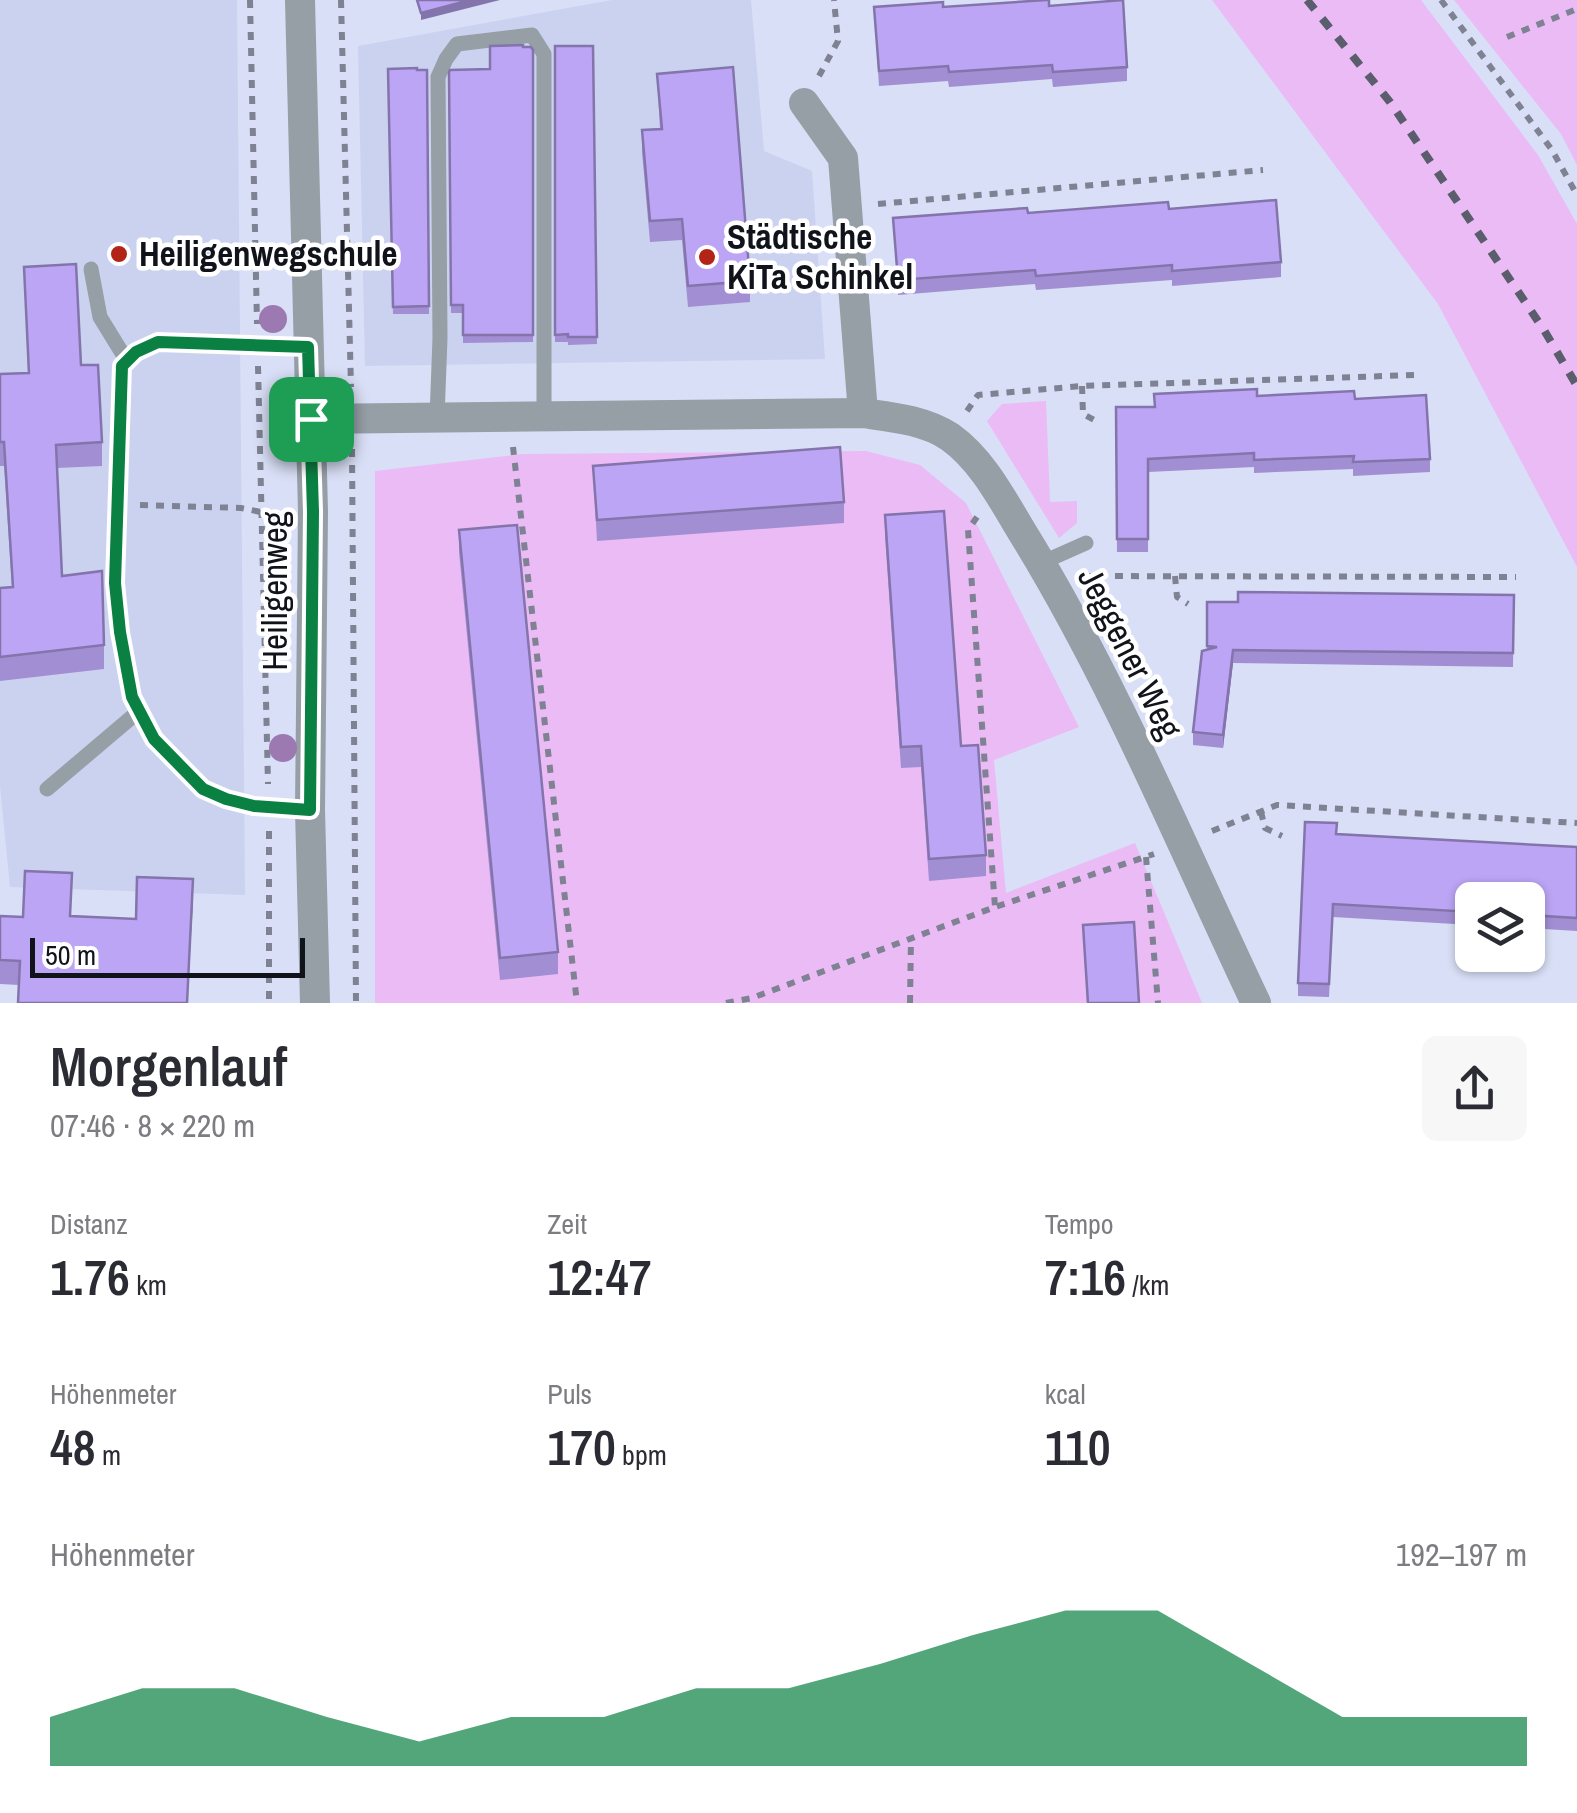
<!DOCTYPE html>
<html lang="de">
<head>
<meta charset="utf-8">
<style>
	:root { --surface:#fff; --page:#f7f7f7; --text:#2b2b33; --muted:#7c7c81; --accent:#0b8043 }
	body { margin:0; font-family:"Archivo Narrow",sans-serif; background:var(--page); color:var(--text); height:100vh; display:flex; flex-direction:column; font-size:38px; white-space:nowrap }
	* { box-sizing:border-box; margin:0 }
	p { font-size:32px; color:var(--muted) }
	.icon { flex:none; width:55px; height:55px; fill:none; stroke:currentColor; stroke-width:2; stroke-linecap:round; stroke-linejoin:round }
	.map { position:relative; height:1003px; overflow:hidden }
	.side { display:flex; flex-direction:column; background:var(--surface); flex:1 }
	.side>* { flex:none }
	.tools { position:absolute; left:1455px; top:882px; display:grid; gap:20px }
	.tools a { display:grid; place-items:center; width:90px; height:90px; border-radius:15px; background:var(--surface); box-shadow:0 2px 8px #0004; font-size:50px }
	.scale { position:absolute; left:30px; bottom:25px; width:275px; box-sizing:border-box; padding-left:10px; border:5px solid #11131b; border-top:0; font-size:28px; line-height:35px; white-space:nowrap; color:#11131b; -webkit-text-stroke:8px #fff; paint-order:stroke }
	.pin { position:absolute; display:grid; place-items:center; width:85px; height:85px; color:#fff; margin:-42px; border-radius:20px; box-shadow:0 5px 15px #0006 }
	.round { display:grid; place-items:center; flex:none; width:105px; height:105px; border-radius:15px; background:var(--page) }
	.head { display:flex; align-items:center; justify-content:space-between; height:170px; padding:0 50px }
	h1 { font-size:55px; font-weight:600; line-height:75px }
	.figures { display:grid; grid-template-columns:repeat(3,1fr); gap:15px; height:170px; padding:10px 50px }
	.figures div { display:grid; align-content:center }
	.figures b { font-size:50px; font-weight:600 }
	.figures small { font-size:28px; font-weight:400 }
	.figures p { font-size:28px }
	.chart { height:280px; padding:20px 50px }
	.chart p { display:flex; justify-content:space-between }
	.chart svg { width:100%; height:180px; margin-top:10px; fill:var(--accent); opacity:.7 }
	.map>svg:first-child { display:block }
	.built { fill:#cad2f0 }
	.green { fill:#ebbbf6 }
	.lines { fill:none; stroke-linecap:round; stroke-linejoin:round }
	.path { stroke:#7e8292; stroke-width:6; stroke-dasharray:8 8; stroke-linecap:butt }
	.service { stroke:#969ea6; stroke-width:15 }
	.minor { stroke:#969ea6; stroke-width:30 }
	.rail { stroke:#5a5d6b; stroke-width:8; stroke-dasharray:12 12; stroke-linecap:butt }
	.tree { fill:#9c7ab1 }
	.wall { fill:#a28ed3 }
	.shaded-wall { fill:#8474ac }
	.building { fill:#bca5f5; stroke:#8474ac; stroke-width:2.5 }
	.route-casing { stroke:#fff; stroke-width:20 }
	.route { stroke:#0b8043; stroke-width:12 }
	.poi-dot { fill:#b32418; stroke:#fff; stroke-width:4 }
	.labels { text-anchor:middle; stroke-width:9; stroke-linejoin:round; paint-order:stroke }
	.poi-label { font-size:35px; font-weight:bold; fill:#11131b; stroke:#fff; text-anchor:start }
	.street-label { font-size:35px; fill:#11131b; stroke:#fff }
</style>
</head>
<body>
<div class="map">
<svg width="1577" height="1003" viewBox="0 0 1577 1003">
	<rect width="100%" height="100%" fill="#d9dff6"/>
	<g class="built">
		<path d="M0,0H237L245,895L10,887L0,786Z"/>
		<path d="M612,0H751L764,151L812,171L825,359L365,366L358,46Z"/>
	</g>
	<g class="green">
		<path d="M1212,0H1421L1538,155L1577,224V567L1438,304Z"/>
		<path d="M1454,0H1577V165L1561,134Z"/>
		<path d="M1046,401L1050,502L1077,501V523L1059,538L987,421L1002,404Z"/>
		<path d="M866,451L920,465L966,503L1079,727L994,760L1006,893L1135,843L1202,1003H375V471L523,454Z"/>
	</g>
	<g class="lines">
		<g class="path">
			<path d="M250,0L257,324"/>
			<path d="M341,0L351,387"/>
			<path d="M1441,0L1552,150L1577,195"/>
			<path d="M1507,37L1577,9"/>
			<path d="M819,76L838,41L834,0"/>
			<path d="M878,204L1263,170"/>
			<path d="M258,366L268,784"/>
			<path d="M1082,386L1083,414L1094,420"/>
			<path d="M967,411L978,395L1082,386L1416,375"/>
			<path d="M513,447L577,1003"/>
			<path d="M352,449L356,1003"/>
			<path d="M140,505L241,508L261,512H282"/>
			<path d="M977,517L968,530L995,907"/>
			<path d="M1083,576L1516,577"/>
			<path d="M1175,576L1177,597L1188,604"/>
			<path d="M1261,812L1265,828L1282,836"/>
			<path d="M269,831V1003"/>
			<path d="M1212,831L1277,805L1577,823"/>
			<path d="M1146,857L1158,1003"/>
			<path d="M726,1003L752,998L995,907L1154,854"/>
			<path d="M910,1003L911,938"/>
		</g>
		<g class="service">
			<path d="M91,269L100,317L127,361"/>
			<path d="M309,347L158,342L136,352L122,366L115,583L120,632L131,697L154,739L203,789L226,799L254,807L310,810"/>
			<path d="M437,418L440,338L438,77L446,59L457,44L532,35L544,54V415"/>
			<path d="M1041,563L1086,543"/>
			<path d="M47,789L139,711"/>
		</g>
		<g class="minor">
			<path d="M300,0L313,512L310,810L315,1003"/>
			<path d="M804,103L843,158L863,413"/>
			<path d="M311,419L863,413C891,417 925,420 950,437C985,462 1005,505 1027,540C1117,688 1182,847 1256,1003"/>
		</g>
		<path class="rail" d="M1307,0L1390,102L1544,330L1577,386"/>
	</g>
	<g class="tree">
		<circle cx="273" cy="319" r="14"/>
		<circle cx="283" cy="748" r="14"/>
	</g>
	<g class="wall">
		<path d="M1049,6L1127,67V81L1053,87L1052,79L949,87L948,81L879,86L874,7Z"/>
		<path d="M555,46H593L597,344L568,345V342H555Z"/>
		<path d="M523,47L533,50V342L463,343V313H451L449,72L490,69Z"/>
		<path d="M388,69L427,70L429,314H393Z"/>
		<path d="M657,74L750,281V302L688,307L682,240L650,242L642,152V130L660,129Z"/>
		<path d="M1169,209L1281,262V277L1172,286V280L1036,290L1035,284L898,295L893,218Z"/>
		<path d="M24,267L81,365L102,442V466L57,468L62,576L104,645V669L0,681V588L12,587L4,466H0V374L28,373Z"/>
		<path d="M1257,396L1355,399L1430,459V472L1353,476V469L1254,473V467L1148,472V552H1117L1116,407H1154Z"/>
		<path d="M593,466L844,502V523L597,541Z"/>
		<path d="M885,515L961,746L986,855V876L929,881L921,767L901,768L885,536Z"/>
		<path d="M459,530L558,952V974L500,980L459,552Z"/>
		<path d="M1514,595L1513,667L1233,663L1223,748L1193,745V732L1207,650V602Z"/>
		<path d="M1336,834L1577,847V931L1528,928V900H1472V925L1333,917L1329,997L1298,996V983Z"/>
		<path d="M193,903L19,985L0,984V916H71L136,919Z"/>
		<path d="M1083,925L1139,1003H1087Z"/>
	</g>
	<g class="shaded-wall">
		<path d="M470,0H500L421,20V13Z"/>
		<path d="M1233,650V663L1223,748V735Z"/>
		<path d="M193,879V903L187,1003Z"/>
	</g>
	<g class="building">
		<path d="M417,0H470L421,13Z"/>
		<path d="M1046,0H1049V6L1123,0L1127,67L1053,72L1052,65L949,72L948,66L879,71L874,7L943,2V7Z"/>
		<path d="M523,45V47H531L533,50V335H463V305H451L449,72L450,70L490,69V46Z"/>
		<path d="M555,46H593L597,337H568V334L555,335Z"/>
		<path d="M733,67L750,281L688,286L682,219L650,221L642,130L662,129L657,74Z"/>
		<path d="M417,68V70H427L429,306L393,307L388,69Z"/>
		<path d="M1276,200L1281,262L1172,271V265L1036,276L1035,270L898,280L893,218L1027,208L1028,213L1168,202L1169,209Z"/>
		<path d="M76,264L81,365H98L102,442L56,445L62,576L102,571L104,645L0,657V588L13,587L4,442H0V374L29,373L24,267Z"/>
		<path d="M1257,389V396L1354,391L1355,399L1426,395L1430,459L1353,462L1354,456L1254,460V453L1148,459V539H1117L1116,407H1155L1154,394Z"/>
		<path d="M840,447L844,502L597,520L593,466Z"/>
		<path d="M944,511L961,746L978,745L986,855L929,859L921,746L901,747L885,515Z"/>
		<path d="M517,525L558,952L500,958L459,530Z"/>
		<path d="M1238,592L1514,595L1513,653L1233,650L1223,735L1193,732L1202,651L1217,647L1207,646V602H1238Z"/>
		<path d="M1305,822L1337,823L1336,834L1577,847V918L1528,915V900H1472V912L1333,904L1329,984L1298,983Z"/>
		<path d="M25,871L72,873L70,916L136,919L137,877L193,879L187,1003H18L20,961L0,960V916L23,917Z"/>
		<path d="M1134,922L1139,1003H1088L1083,925Z"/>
	</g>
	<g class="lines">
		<defs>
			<path id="route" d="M158,342L308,347L313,512L310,810L254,806L226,799L203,789L154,739L132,697L120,632L115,583L122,366L136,352Z"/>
		</defs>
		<use href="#route" class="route-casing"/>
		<use href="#route" class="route"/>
	</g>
	<g class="poi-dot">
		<circle cx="119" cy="254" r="10"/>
		<circle cx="707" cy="257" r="10"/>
	</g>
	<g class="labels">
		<g class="poi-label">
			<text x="727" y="249">Städtische<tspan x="727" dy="40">KiTa Schinkel</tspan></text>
			<text x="139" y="266">Heiligenwegschule</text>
		</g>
		<g class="street-label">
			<text transform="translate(275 591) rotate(-90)" y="12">Heiligenweg</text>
			<text transform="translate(1130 653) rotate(63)" y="12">Jeggener Weg</text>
		</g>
	</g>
</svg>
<div class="tools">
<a><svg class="icon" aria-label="layers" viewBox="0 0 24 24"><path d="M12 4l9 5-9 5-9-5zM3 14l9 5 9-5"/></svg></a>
</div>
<div class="scale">50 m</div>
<div class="pin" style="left:311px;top:419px;background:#1e9e55"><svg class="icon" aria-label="arrive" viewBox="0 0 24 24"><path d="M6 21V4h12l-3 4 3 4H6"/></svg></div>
</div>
<section class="side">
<div class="head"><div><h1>Morgenlauf</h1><p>07:46 · 8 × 220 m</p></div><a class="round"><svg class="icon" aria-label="share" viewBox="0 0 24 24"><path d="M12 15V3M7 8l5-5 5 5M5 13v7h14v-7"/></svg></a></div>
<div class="figures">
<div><p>Distanz</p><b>1.76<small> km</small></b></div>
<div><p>Zeit</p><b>12:47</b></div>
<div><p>Tempo</p><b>7:16<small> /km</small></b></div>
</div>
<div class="figures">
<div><p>Höhenmeter</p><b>48<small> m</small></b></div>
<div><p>Puls</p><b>170<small> bpm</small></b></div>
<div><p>kcal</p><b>110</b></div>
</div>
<div class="chart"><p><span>Höhenmeter</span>192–197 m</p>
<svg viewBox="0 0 160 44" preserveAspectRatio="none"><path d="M0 44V32L10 25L20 25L30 32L40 38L50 32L60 32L70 25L80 25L90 19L100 12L110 6L120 6L130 19L140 32L150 32L160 32V44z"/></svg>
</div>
</section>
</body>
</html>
